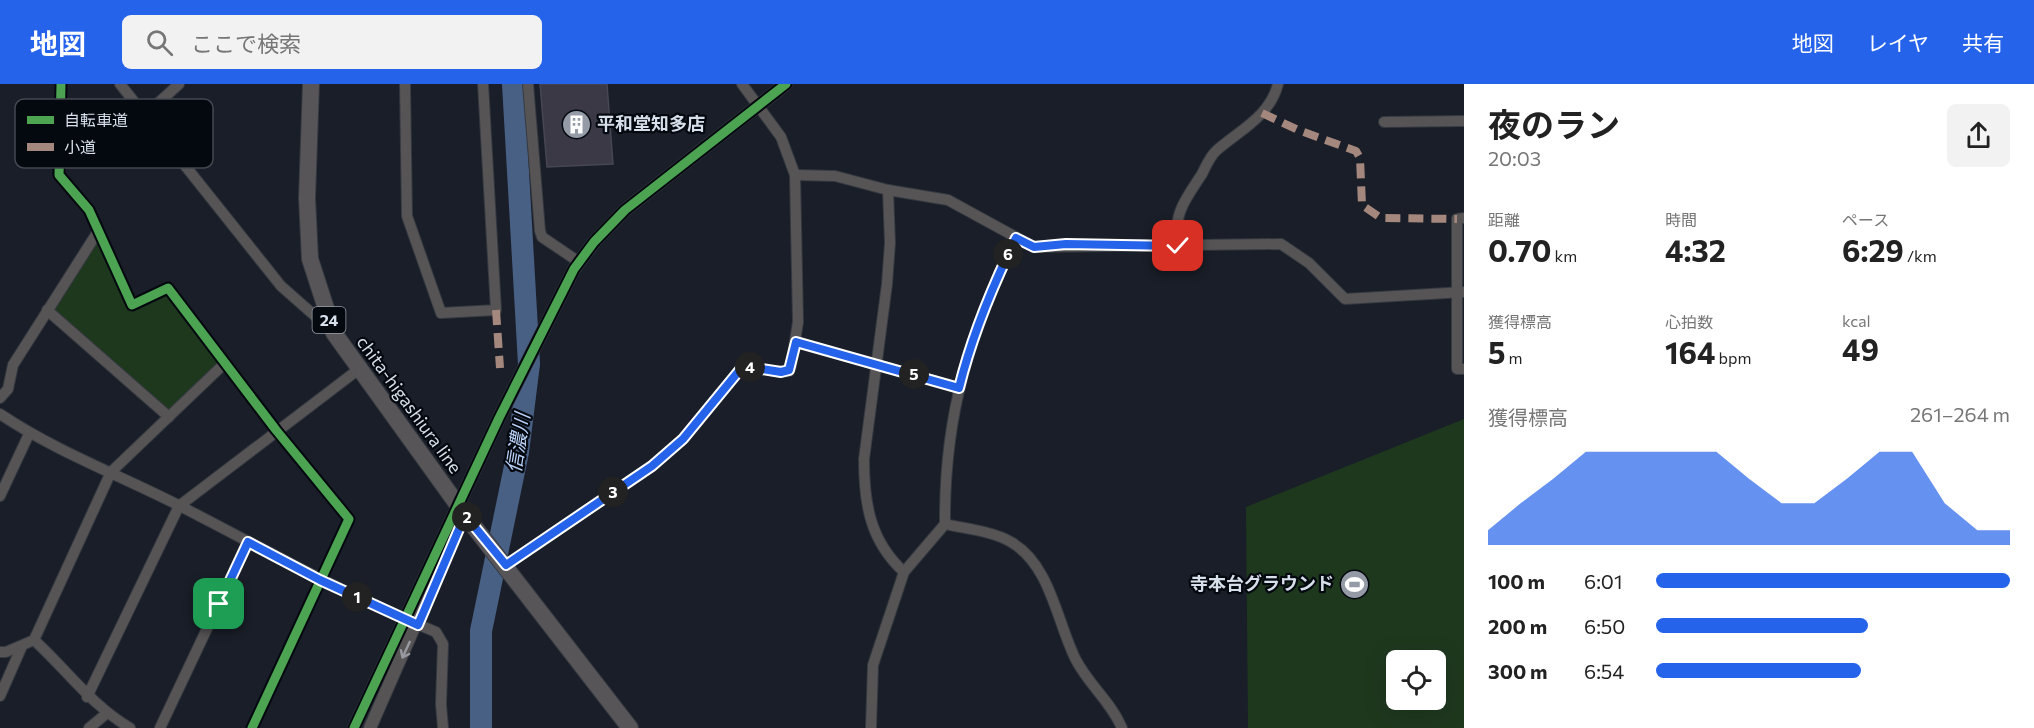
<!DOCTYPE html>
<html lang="ja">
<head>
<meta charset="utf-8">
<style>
	:root { --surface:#fff; --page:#f2f2f2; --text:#222; --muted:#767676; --accent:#2563eb }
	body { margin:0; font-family:Commissioner,"Noto Sans JP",sans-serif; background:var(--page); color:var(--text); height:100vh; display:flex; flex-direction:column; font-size:22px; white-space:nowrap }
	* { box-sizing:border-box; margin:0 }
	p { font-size:20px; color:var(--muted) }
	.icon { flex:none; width:33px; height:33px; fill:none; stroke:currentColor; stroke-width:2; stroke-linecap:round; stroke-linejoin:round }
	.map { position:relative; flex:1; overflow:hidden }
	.sheet { display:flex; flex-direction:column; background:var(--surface); width:570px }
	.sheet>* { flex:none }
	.controls { position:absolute; left:1386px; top:566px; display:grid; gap:12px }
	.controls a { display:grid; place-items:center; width:60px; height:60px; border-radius:9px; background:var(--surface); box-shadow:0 6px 24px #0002; font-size:30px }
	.pin { position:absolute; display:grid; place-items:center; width:51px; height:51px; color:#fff; margin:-26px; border-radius:12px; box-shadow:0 3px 9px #0006 }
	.km { position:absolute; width:30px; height:30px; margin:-15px; border-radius:50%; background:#222; color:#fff; font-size:16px; line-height:30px; text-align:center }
	.round { display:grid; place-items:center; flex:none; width:63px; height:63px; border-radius:9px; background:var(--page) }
	.head { display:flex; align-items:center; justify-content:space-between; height:102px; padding:0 24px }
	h1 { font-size:33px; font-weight:700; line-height:45px }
	.figures { display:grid; grid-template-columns:repeat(3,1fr); gap:9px; height:102px; padding:6px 24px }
	.figures div { display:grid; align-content:center }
	.figures b { font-size:30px; font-weight:700 }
	.figures small { font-size:16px; font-weight:400 }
	.figures p { font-size:16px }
	.chart { height:168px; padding:12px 24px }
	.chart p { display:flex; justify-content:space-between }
	.chart svg { width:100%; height:108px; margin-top:6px; fill:var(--accent); opacity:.7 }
	ul { padding:0 24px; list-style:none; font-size:20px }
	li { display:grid; grid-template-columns:96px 72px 1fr; align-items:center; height:45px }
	li i { height:15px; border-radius:8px; background:var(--accent) }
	header { display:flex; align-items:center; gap:36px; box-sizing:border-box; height:84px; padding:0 30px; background:var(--accent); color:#fff }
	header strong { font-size:28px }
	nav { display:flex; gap:33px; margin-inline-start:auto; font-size:21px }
	.search { width:420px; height:54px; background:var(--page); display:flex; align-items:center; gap:15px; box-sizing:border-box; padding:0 21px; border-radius:9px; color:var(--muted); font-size:22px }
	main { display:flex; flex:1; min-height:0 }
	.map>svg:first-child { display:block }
	.green { fill:#1e381e; fill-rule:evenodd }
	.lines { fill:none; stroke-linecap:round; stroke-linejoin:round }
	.river { stroke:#496085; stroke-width:22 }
	.building { fill:#3b3946; stroke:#464750; stroke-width:1.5 }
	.minor-casing { stroke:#353a41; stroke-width:12 }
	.tertiary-casing { stroke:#353a41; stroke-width:14 }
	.primary-casing { stroke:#353a41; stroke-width:18 }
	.minor { stroke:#575456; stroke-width:10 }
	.tertiary { stroke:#575456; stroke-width:12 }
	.primary { stroke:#585558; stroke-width:16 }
	.quiet { stroke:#a5887d; stroke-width:8; stroke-dasharray:15 8; stroke-linecap:butt }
	.cycleway-casing { stroke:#04080f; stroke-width:13 }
	.cycleway { stroke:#4ca352; stroke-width:9 }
	.oneway { stroke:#979aa0 }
	.route-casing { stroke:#fff; stroke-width:12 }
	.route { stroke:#2563eb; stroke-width:8 }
	.labels { text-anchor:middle; stroke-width:4.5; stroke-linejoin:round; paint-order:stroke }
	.shield { fill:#04080f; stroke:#989ea8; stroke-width:1.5 }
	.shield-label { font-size:16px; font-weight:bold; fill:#d7dfea }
	.poi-label { font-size:18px; font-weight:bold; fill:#d7dfea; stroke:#04080f; text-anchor:start }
	.street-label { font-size:18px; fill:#d7dfea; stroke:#04080f }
	.water-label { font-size:20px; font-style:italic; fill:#b9d1f8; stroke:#04080f }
	.key { fill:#04080f; stroke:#434851; stroke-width:1.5 }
	.key-label { font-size:16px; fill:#d7dfea }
</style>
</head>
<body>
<header>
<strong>地図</strong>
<div class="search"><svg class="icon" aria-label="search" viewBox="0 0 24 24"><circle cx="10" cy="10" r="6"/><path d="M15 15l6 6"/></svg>ここで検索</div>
<nav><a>地図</a><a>レイヤ</a><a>共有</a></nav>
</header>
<main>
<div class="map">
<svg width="1464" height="644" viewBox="0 0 1464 644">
	<rect width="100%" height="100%" fill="#191e28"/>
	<g class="green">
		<path d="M97,149L131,220L168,204L225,279L169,333L47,226Z"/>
		<path d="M1464,335V644H1248L1246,423ZM1396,576H1436V615H1396Z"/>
	</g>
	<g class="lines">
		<path class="river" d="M481,644V547L518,368L529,280L513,0"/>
	</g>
	<path class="building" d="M540,0H607L613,80L547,83Z"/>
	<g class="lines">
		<defs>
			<g id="minor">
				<path d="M61,0L59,91L89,126L132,221L168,204L276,346L349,435L252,644"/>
				<path d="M120,0L281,202L331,246"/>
				<path d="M405,0L407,132L441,229L496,226L483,0"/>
				<path d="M528,0L540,147L542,153L579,178"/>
				<path d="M144,32L179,0"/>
				<path d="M1384,38L1464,37"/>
				<path d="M795,91L835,92L888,106L948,116L1034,163L1281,160L1309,179L1345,215L1464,208"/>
				<path d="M888,106L890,159L887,200L864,375C864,420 870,457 904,488"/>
				<path d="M1464,134L1457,135V285H1464"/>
				<path d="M1178,162C1173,129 1185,116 1202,90C1206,82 1210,72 1217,66C1240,46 1270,32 1278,0"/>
				<path d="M47,226L169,333"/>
				<path d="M796,258L959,304"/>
				<path d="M0,314L8,305L13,281L97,149"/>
				<path d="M0,330C55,367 119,391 178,421C264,465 347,512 436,548L443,560L441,620L443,644"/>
				<path d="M0,412L29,350"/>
				<path d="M945,440C966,445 992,447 1011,458C1051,481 1057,539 1076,576C1089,601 1111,618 1122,644"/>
				<path d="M506,481L652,382L683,355L743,282L781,288L789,287L791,282L798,238L795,91L781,53L742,0"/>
				<path d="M34,556C68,587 90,620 130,644"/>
				<path d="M0,568H6L34,556L111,388L225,279"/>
				<path d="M0,612L22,562"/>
				<path d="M87,613L179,422L359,285"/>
				<path d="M89,644L106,630"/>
				<path d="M160,644L248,458"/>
				<path d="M871,644L873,581L904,488L945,440C944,332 969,250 1016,154"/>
			</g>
			<g id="tertiary">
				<path d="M354,644L499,334L574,185L594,158L625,126L786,0"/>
				<path d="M370,644L466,425"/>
			</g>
			<path id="primary" d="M311,0L307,114L310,175L334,249L465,431L630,644"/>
		</defs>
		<use href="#minor" class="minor-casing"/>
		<use href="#tertiary" class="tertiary-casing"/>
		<use href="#primary" class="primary-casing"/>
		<use href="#minor" class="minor"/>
		<use href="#tertiary" class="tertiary"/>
		<use href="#primary" class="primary"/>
		<g class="quiet">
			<path d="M1262,29L1298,46L1356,67L1360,74L1362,121L1381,134L1457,135"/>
			<path d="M496,226L500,284"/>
		</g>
		<defs>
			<g id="cycleway">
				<path d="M61,0L59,91L89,126L132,221L168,204L276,346L349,435L252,644"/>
				<path d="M354,644L499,334L574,185L594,158L625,126L786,0"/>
			</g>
		</defs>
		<use href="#cycleway" class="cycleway-casing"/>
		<use href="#cycleway" class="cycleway"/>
	</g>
	<defs><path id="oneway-shaft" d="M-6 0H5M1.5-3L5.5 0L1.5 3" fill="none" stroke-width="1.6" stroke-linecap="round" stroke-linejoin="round" transform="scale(1.5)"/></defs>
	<use class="oneway" href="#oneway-shaft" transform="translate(406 566) rotate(115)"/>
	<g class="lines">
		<defs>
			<path id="route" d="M219,520L248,458L320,496L418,541L465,431L506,481L652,382L683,355L743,282L781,288L789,286L796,258L959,304C972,251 992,203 1016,154L1034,163L1066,160L1178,162"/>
		</defs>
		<use href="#route" class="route-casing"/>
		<use href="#route" class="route"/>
	</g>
	<defs>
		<symbol id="building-disc" viewBox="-11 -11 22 22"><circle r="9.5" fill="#949ba6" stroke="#04080f"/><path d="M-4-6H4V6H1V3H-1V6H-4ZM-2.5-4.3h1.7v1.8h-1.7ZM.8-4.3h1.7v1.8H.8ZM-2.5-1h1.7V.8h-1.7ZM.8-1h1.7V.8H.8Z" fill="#fff"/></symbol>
		<symbol id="stadium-disc" viewBox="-11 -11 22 22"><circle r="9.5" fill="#949ba6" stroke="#04080f"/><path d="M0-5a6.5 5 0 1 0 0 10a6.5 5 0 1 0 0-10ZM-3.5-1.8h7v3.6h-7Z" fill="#fff"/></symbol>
	</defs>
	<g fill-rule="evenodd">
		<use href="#building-disc" x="560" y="24" width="33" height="33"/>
		<use href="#stadium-disc" x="1338" y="484" width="33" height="33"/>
	</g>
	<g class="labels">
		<rect class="shield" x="312.5" y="223" width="33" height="26" rx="4.5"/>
		<g class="shield-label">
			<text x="329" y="242">24</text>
		</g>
		<g class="poi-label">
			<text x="597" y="46">平和堂知多店</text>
			<text x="1334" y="506" text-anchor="end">寺本台グラウンド</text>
		</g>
		<g class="street-label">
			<text transform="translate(409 321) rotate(54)" y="6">chita-higashiura line</text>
		</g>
		<g class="water-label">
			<text transform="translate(518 359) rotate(-81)" y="7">信濃川</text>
		</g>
	</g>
	<rect x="15" y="15" width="198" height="69" rx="9" class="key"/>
	<rect x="27" y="32" width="27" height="8" fill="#4ca352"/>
	<rect x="27" y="59" width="27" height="8" fill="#a5887d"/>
	<g class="key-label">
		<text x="64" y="42">自転車道</text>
		<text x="64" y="69">小道</text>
	</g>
</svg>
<div class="controls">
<a><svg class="icon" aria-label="locate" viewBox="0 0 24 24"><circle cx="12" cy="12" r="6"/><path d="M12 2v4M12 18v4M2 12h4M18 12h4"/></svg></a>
</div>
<div class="pin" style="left:219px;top:520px;background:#1e9e55"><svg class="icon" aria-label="arrive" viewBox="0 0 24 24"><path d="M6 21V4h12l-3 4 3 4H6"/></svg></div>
<div class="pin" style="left:1178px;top:162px;background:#d93025"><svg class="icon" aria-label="check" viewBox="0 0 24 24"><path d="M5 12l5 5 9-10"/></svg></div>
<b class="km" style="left:357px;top:513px">1</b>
<b class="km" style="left:467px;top:433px">2</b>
<b class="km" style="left:613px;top:408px">3</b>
<b class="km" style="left:750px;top:283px">4</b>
<b class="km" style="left:914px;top:290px">5</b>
<b class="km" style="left:1008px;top:170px">6</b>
</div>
<section class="sheet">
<div class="head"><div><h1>夜のラン</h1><p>20:03</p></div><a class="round"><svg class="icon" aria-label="share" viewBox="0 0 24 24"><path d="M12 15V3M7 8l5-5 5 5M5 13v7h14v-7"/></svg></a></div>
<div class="figures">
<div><p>距離</p><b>0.70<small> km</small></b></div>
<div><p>時間</p><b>4:32</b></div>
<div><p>ペース</p><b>6:29<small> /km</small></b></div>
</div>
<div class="figures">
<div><p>獲得標高</p><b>5<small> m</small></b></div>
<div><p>心拍数</p><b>164<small> bpm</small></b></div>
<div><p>kcal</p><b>49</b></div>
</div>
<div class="chart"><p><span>獲得標高</span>261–264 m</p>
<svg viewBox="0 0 160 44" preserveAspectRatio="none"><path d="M0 44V38L10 27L20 17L30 6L40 6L50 6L60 6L70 6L80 17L90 27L100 27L110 17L120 6L130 6L140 27L150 38L160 38V44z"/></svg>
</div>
<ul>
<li><b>100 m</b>6:01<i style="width:100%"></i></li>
<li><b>200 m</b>6:50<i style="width:60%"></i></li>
<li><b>300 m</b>6:54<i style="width:58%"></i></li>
</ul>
</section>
</main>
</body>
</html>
